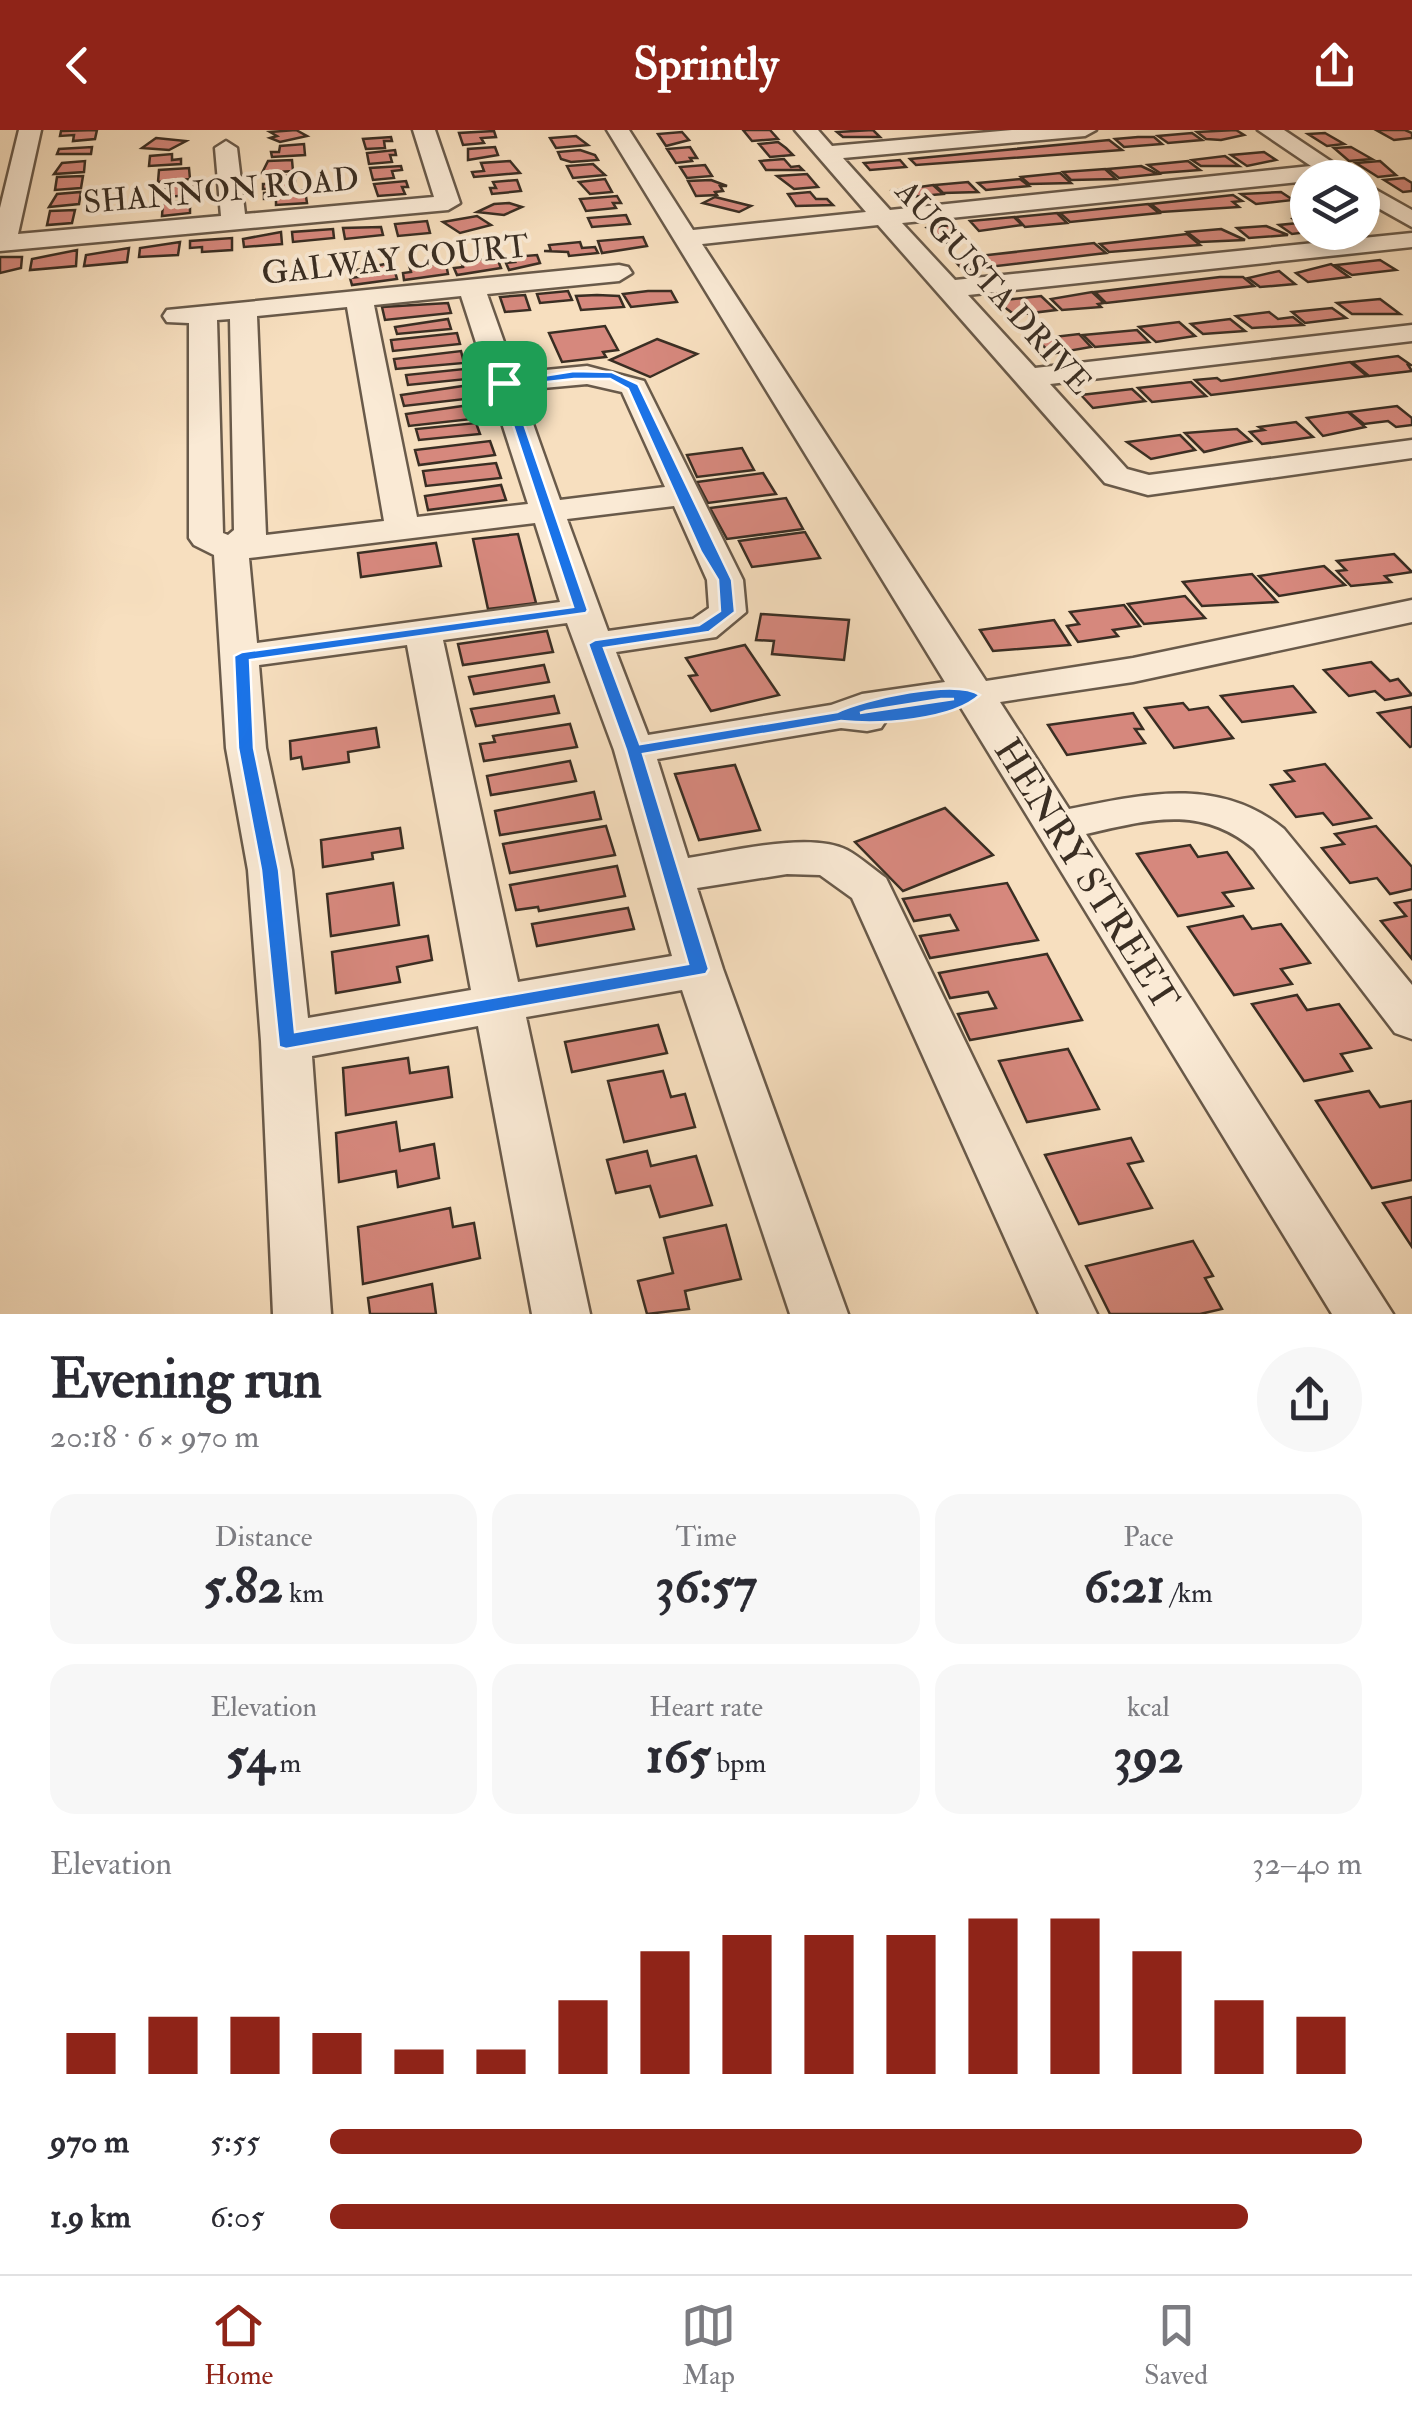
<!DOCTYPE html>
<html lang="en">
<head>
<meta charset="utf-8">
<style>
	:root { --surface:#fff; --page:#f7f7f7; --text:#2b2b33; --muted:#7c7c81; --line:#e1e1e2; --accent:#8f2418 }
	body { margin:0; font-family:"IM FELL Double Pica",serif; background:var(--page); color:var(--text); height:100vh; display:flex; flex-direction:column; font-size:38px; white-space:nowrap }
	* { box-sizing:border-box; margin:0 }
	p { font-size:32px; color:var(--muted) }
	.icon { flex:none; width:55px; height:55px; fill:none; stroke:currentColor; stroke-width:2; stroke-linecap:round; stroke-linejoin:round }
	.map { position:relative; height:1184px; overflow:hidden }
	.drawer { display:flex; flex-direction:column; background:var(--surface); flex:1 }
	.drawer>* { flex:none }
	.controls { position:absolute; left:1290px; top:30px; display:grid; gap:20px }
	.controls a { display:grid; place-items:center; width:90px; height:90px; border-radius:50%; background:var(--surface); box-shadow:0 5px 15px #0003; font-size:50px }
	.pin { position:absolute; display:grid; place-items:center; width:85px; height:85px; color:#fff; margin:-42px; border-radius:20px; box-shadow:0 5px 15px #0006 }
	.round { display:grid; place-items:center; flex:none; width:105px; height:105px; border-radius:52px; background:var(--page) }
	.head { display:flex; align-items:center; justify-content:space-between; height:170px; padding:0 50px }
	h1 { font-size:55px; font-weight:800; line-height:75px }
	.figures { display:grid; grid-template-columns:repeat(3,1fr); gap:15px; height:170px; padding:10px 50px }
	.figures div { display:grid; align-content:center; border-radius:25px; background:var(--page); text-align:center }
	.figures b { font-size:50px; font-weight:800 }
	.figures small { font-size:28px; font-weight:400 }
	.figures p { font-size:28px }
	.chart { height:280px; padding:20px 50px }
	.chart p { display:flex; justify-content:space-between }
	.chart svg { width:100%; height:180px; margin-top:10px; stroke:var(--accent); stroke-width:6 }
	ul { padding:0 50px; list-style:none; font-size:32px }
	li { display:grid; grid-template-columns:160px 120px 1fr; align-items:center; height:75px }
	li i { height:25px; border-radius:12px; background:var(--accent) }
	header { display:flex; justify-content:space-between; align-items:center; height:130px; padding:0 50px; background:var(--accent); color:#fff; font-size:45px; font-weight:800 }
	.tab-bar { display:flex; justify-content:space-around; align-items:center; height:140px; border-top:2px solid var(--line); background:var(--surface); font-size:28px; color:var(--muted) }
	.tab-bar a { display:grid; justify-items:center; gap:5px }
	.tab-bar .on { color:var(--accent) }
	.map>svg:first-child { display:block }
	.building { fill:#d6887d; stroke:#3a2e23; stroke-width:2.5 }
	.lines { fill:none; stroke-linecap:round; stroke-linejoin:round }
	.minor-casing { stroke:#695a4a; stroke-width:5 }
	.minor { fill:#faead5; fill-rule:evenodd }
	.route { fill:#1a73e8; stroke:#fff; stroke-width:2.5; fill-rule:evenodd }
	.labels { text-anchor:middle; stroke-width:8; stroke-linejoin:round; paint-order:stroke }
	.far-street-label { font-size:32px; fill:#3a2e23; stroke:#faead5 }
	.street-label { font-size:38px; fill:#3a2e23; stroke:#faead5 }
</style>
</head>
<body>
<header><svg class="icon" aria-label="back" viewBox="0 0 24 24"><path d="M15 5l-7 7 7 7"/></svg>Sprintly<svg class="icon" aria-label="share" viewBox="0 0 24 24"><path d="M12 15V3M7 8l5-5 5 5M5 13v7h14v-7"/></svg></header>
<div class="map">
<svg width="1412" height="1184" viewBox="0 0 1412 1184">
	<rect width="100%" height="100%" fill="#f7dfbf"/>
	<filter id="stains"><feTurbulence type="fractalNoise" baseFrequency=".002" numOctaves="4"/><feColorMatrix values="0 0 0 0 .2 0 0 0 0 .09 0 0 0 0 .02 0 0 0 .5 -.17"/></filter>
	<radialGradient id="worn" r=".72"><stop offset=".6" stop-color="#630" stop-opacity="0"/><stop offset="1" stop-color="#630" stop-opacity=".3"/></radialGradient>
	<g class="building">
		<path d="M97,0L95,9L73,11L74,5L60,6L61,1Z"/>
		<path d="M296,0L307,6L280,12L270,8L277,6L270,2Z"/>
		<path d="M743,0H770L778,9L752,11Z"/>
		<path d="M873,0L880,7H843L837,2Z"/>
		<path d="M1236,0L1244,5L1221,10L1206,9L1197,2Z"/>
		<path d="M1376,0H1405L1412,3V8L1394,10Z"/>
		<path d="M494,1L496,7L481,8L484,13L463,15L459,3Z"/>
		<path d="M682,2L689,10L666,16L658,4Z"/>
		<path d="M1192,3L1202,10L1168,13L1158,6Z"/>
		<path d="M1325,3L1344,14L1327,16L1308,4Z"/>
		<path d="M576,6L588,15L556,18L550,8Z"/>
		<path d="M391,7L392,11H384L385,18L366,19L363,9Z"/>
		<path d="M1138,7H1154L1162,14L1124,17L1115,9Z"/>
		<path d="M156,8L186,11L169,20L142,18Z"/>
		<path d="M1109,10L1122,20L916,35L910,29Z"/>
		<path d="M778,12L786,18L793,25L770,27L759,14Z"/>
		<path d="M304,14L305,25L272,27L271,22H279L280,16Z"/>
		<path d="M92,17L91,24H57L59,19Z"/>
		<path d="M495,17L498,25L468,30V19Z"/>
		<path d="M690,17L697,28H690L692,31L676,33L667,19Z"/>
		<path d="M1351,17L1372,29L1349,31L1334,18Z"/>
		<path d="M395,20L396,25H390L392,32L369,34L367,23Z"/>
		<path d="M580,20L595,25L598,30L571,32L561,29L558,22Z"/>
		<path d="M1264,22L1276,30L1247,36L1231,25Z"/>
		<path d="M172,24V30L181,29V34L149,36L150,26Z"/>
		<path d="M1225,26L1239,36H1201L1192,30Z"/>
		<path d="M784,29L791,37L799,36L803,40H766L760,31Z"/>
		<path d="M292,30L293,41L262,43L268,31Z"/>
		<path d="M900,30L906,37L870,40L864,33Z"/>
		<path d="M85,31L84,42L54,44L62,33Z"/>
		<path d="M510,31L520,43L474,47L472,42L484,41L481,33Z"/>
		<path d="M1188,31L1200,40L1160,43L1148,35Z"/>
		<path d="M1380,31L1396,45L1378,47L1356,33Z"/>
		<path d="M593,34L605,45L573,48L567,36Z"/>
		<path d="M705,35L712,46L687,48L680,37Z"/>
		<path d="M401,36L402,40L392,41L394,48L373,50L370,38Z"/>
		<path d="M1141,36L1158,44L1119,48L1108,39Z"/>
		<path d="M189,38L190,49L158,52L159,40Z"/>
		<path d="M1105,39L1116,49L1071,50L1063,42Z"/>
		<path d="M1060,43L1071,53L1029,54L1021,47Z"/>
		<path d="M807,44L818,57L794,59L777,46Z"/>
		<path d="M295,45L296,57L263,59V54H271L272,47Z"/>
		<path d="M83,46L81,58L55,60L57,47Z"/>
		<path d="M1404,48L1412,53V61L1403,62L1384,50Z"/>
		<path d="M605,49L612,62L590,64L579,52Z"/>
		<path d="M1020,49L1029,56L986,60L978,53Z"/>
		<path d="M517,50L521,61L492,64L490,58H496L493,52Z"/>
		<path d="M711,50L727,56H720L723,61L715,62L717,65L696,66L688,51Z"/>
		<path d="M406,51L408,57H402L405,64L378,66L374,54Z"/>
		<path d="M968,52L978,62L943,63L935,55Z"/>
		<path d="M192,53V65L165,67L166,55Z"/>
		<path d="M933,55L943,64L899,68L892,61Z"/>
		<path d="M305,60L307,73L276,75V68L264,69V63Z"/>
		<path d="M81,62L79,74L49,77L57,64Z"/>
		<path d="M810,62L816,69H827L833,75L796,76L788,64Z"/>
		<path d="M1281,62L1293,70L1256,74L1241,64Z"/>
		<path d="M1233,65L1242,71L1233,72L1239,77L1161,82L1151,74Z"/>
		<path d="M617,66L621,73H613L616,78L586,81L580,69Z"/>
		<path d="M715,67L751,76L739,82L703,73Z"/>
		<path d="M190,71V83L162,86L163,73Z"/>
		<path d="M509,73L522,77L504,85L477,82L494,74Z"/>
		<path d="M1148,74L1159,83L1070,92L1060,83Z"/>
		<path d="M75,80L72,93L47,95L50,81Z"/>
		<path d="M1057,83L1067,93L1025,97L1016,87Z"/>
		<path d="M626,85L630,94L592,97L588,88Z"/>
		<path d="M477,86L491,95L460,103L443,92Z"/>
		<path d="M1014,87L1022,95L979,101L970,91Z"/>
		<path d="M1303,88L1308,91V102L1292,104L1279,95L1298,93L1293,89Z"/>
		<path d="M427,91L430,103L398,106L395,94Z"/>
		<path d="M952,95L968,111L943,113L927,98Z"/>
		<path d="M1266,96L1288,105L1249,108L1237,98Z"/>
		<path d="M381,97L383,105L345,109L343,98Z"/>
		<path d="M333,99L334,108L293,112L292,102Z"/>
		<path d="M1221,99L1245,110L1200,112L1187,102Z"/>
		<path d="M281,102L282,114L244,117L243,109Z"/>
		<path d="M1187,104L1200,115L1109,122L1100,114Z"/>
		<path d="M643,107L647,116L602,123L598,111Z"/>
		<path d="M232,108V120L202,122V117L190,118V111Z"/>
		<path d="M180,112L178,125L139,127L140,118Z"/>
		<path d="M580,112L582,118L595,117L598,123L569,126L568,122L544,121H551L549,115Z"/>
		<path d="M1094,113L1106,123L963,140L953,129Z"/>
		<path d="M129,118L127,132L84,136L86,125Z"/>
		<path d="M77,120L76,136L30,140L32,129Z"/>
		<path d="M537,125L540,133L509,140L506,133L515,132L512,127Z"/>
		<path d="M0,127H22L21,138L0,143Z"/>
		<path d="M497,128L501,138L457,145L454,138L463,137L461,131Z"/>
		<path d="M1380,130L1396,140L1352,145L1336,135Z"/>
		<path d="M385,134L387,139L394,138L397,149L352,155L350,148L359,147L357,140Z"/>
		<path d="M446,134L448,144L404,150L403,143L411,142L409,135Z"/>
		<path d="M1331,134L1349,147L1308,152L1296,143Z"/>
		<path d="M1279,141L1295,154L1260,157L1248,148Z"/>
		<path d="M1220,147H1243L1254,156L1106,173L1095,162Z"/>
		<path d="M568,161L572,170L540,173L537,164Z"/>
		<path d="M648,161H671L677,172L631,177L623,164Z"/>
		<path d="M1092,162L1104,173L1098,174L1101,177L1062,180L1051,169Z"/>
		<path d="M525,165L530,180L505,182L500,167Z"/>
		<path d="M597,165L619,166L624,177L581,180L576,166Z"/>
		<path d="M1041,166L1056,180L1015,185L996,171Z"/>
		<path d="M1380,169L1400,184H1352L1337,173Z"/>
		<path d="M448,173L451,183L385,190L382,177Z"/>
		<path d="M1332,178L1346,188L1305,193L1292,182Z"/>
		<path d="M1269,182L1278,189L1293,187L1303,195L1252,198L1236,186Z"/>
		<path d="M448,189L451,199L397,204L395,197Z"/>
		<path d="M1230,189L1245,201L1203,204L1191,194Z"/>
		<path d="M1179,192L1195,206L1156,212L1139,197Z"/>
		<path d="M605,196L618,220L603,222L606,227L562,232L549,203Z"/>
		<path d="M1137,200L1149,212L1095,217L1083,205Z"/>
		<path d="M457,203L460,214L393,221L391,210Z"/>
		<path d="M1079,204L1091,217L1051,224L1037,209Z"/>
		<path d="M657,209L697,224L650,247L610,230Z"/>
		<path d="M461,221L464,233L396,239L394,229Z"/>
		<path d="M1398,226L1411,235H1408L1412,241L1369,246L1352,232Z"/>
		<path d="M1350,232L1367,246L1211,265L1195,250L1217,248L1221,251Z"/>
		<path d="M464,239L467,249L408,255L406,245Z"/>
		<path d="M1191,252L1206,266L1152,272L1138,258Z"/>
		<path d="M470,255L474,268L404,276L401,265Z"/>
		<path d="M1132,259L1145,271L1093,278L1081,265Z"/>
		<path d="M477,274L481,288L409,296L406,284Z"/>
		<path d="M1397,276L1412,288V295L1396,297L1388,291L1364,294L1349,282Z"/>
		<path d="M1348,282L1365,297L1323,306L1307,288Z"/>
		<path d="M1296,292L1313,307L1262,314L1250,302L1264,300L1259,297Z"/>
		<path d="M476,293L480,304L419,310L416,299Z"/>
		<path d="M1237,299L1251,311L1204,322L1185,303Z"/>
		<path d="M1180,305L1195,320L1151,329L1127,312Z"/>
		<path d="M490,311L495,325L419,335L415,320Z"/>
		<path d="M742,318L754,340L697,347L687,325Z"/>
		<path d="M496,333L501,348L426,356L423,341Z"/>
		<path d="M763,343L776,364L708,373L697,352Z"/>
		<path d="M501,355L506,370L428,380L425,366Z"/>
		<path d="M786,368L803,399L727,409L710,378Z"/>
		<path d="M805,402L820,428L752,437L739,411Z"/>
		<path d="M518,404L536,473L488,479L473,409Z"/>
		<path d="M436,413L441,436L361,447L358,423Z"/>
		<path d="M1394,424L1412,442L1385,446L1391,452L1351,456L1337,441L1346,440L1337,431Z"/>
		<path d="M1324,436L1345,455L1279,466L1259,446Z"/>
		<path d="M1252,444L1277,472L1202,476L1183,452Z"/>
		<path d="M1185,466L1205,488L1144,494L1128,474Z"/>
		<path d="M1124,475L1140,496L1113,500L1118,506L1078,512L1067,496L1079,494L1070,482Z"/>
		<path d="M761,484L849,490L844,530L772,524L774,511L756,510Z"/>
		<path d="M1054,490L1070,515L993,521L980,500Z"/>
		<path d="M547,501L553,522L463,535L458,514Z"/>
		<path d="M745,515L779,565L711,581L689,546L697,545L686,528Z"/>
		<path d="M1371,532L1390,551L1398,549L1412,565L1385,570L1375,561L1349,566L1324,540Z"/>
		<path d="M544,535L549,552L474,564L469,547Z"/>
		<path d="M1293,556L1315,582L1242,592L1221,566Z"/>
		<path d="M554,566L559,583L476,596L471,579Z"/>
		<path d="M1183,573L1189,580L1208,577L1233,608L1174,618L1145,578Z"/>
		<path d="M1412,577V616L1410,617L1378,583Z"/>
		<path d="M1133,583L1143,599H1135L1145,613L1067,625L1048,595Z"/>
		<path d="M570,594L577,617L484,631L480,614L495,612L493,606Z"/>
		<path d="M376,598L379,617L348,622L349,632L303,639L301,627L291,629L290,611Z"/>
		<path d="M570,631L576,651L491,665L487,646Z"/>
		<path d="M1325,634L1371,688L1333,695L1323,683L1296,687L1271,655L1294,651L1285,641Z"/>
		<path d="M735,635L760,700L699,710L675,644Z"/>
		<path d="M594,662L601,689L500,705L495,681Z"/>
		<path d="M945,678L993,725L903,761L855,712Z"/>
		<path d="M606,696L615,725L510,743L503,714Z"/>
		<path d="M1376,696L1412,737V759L1390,764L1377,748L1350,753L1322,718L1344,714L1335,704Z"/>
		<path d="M400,698L403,718L372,723L373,729L323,737L321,710Z"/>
		<path d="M1190,715L1198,727L1227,722L1253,758L1223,763L1233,776L1178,786L1137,724Z"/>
		<path d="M617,736L625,766L539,781L538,777L516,780L510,755Z"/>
		<path d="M393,753L399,795L331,806L327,764Z"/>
		<path d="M1007,753L1038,810L930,828L920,806L958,800L950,785L914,791L903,769Z"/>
		<path d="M1412,770V829L1381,791L1406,786L1395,773Z"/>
		<path d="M628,778L634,799L537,816L532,794Z"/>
		<path d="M1243,786L1252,799L1281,794L1310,833L1281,839L1292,854L1234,865L1188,797Z"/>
		<path d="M428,806L432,830L397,837L400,852L336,863L332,822Z"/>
		<path d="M1047,824L1082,890L970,910L958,884L996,878L988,862L950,868L939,843Z"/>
		<path d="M1297,865L1307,880L1339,874L1371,918L1341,924L1352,941L1304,951L1252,874Z"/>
		<path d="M658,895L667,923L572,942L565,912Z"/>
		<path d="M1068,919L1099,979L1027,992L999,931Z"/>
		<path d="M408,928L410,943L448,937L452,967L346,985L343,938Z"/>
		<path d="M663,941L671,967L685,964L695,997L624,1012L608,951Z"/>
		<path d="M1369,961L1380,977L1412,971V1050L1372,1058L1316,971Z"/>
		<path d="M396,992L400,1021L434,1014L439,1048L398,1057L396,1041L339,1052L336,1003Z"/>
		<path d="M1131,1008L1143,1031L1128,1034L1152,1078L1079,1094L1045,1025Z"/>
		<path d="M647,1021L651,1036L696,1026L712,1075L660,1087L650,1056L616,1063L607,1030Z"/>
		<path d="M1412,1067V1117L1383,1073Z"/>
		<path d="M450,1078L453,1097L474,1093L480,1128L363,1154L358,1097Z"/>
		<path d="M726,1095L741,1149L685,1161L689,1179L647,1184L638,1151L673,1143L664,1108Z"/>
		<path d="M1193,1111L1213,1146L1205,1148L1222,1179L1200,1184H1110L1086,1136Z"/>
		<path d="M432,1154L436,1184H370L368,1168Z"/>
	</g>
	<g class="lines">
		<defs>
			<g id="minor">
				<path d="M19,0H41L18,104L221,86L215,18L226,11L237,18L245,84L434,67L413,0H435L460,73L448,80L0,121V78Z"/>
				<path d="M607,0H629L693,100L866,82L795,0H818L832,16L1012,0H1096L1085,6L843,28L890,80L1311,36L1258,0H1284L1353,46L1308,48V51L902,93L955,150L1412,103V117L968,165L1035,238L1412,195V211L1050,254L1127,339L1149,345L1412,310V328L1148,365L1105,353L878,95L702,114L986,551L1133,528L1412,470V492L1133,552L1000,572L1069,679C1145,664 1219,646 1284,699L1412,855V909L1395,903L1254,719C1200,674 1149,690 1086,704L1393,1184H1332L960,576L884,585L887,589L881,598L867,601L841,598L657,629L688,728C729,722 810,701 847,720C860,727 873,739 886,748L1097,1184H1039L852,768L820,745L787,744L697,758L723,839L848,1184H790L682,860L526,887L590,1184H532L478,896L312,926L331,1184H273L261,911L248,740L226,618L214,425L194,415L189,408V193L167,192L163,186L167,180L619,135L628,137L632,143L619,151L487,164L515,243L587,236L644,251L743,450L746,482L716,507L616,522L648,605L831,575L862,564L945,552ZM461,166L528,374L417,387L374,175ZM347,177L384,391L266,405L257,186ZM230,189L234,400L228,405L223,403L217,190ZM587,254L622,262L665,357L560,370L521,260ZM674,376L707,450L709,478L693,489L608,501L567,389ZM535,393L560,472L257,513L249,428ZM567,493L614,620L672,826L518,852L443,510ZM407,515L471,860L308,888L292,740L266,618L259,535Z"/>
				<path d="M1362,52L1412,80V97L1362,69Z"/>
			</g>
		</defs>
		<use href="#minor" class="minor-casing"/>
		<use href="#minor" class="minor"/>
	</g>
	<path class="route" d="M574,241L612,242L638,254L732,450L735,482L709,502L604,518L640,614L837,582C864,569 956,548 980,565C952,591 878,595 841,591L643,624L709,839L706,844L286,919L279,917L261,740L238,618L234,526L242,522L573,477L499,253ZM574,249H610L628,259L701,422L718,450L720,481L699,495L595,510L588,514L626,620L688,834L295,902L279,740L254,618L250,530L586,483L588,480L511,256ZM941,569H954L860,583L866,581Z"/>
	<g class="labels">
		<g class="far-street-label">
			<text transform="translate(221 60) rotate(-5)" y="11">SHANNON ROAD</text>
			<text transform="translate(395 129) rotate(-6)" y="11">GALWAY COURT</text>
			<text transform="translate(994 157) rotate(48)" y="11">AUGUSTA DRIVE</text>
		</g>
		<g class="street-label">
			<text transform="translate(1087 744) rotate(58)" y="13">HENRY STREET</text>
		</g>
	</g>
	<rect width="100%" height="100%" filter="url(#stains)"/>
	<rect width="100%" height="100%" fill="url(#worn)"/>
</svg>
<div class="controls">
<a><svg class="icon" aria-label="layers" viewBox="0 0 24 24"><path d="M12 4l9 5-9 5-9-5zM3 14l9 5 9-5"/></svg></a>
</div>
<div class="pin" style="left:504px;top:253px;background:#1e9e55"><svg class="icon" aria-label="arrive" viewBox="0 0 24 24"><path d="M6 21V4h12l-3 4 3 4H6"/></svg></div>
</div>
<section class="drawer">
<div class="head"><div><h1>Evening run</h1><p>20:18 · 6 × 970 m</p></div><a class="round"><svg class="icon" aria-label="share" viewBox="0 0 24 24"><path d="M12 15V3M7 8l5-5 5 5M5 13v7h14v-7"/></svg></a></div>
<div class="figures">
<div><p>Distance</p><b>5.82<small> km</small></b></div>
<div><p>Time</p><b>36:57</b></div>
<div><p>Pace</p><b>6:21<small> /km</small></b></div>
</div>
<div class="figures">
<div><p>Elevation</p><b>54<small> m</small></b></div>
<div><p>Heart rate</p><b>165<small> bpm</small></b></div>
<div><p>kcal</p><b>392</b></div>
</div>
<div class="chart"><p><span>Elevation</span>32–40 m</p>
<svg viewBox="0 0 160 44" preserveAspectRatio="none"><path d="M5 44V34M15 44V30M25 44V30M35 44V34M45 44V38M55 44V38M65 44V26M75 44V14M85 44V10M95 44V10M105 44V10M115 44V6M125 44V6M135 44V14M145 44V26M155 44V30"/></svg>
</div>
<ul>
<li><b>970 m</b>5:55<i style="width:100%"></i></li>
<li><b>1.9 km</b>6:05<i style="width:89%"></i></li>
</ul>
</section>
<nav class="tab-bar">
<a class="on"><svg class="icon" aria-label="home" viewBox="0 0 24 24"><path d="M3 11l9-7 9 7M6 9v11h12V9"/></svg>Home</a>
<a><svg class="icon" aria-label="map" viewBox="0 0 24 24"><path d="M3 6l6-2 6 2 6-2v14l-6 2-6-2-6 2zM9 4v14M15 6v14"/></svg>Map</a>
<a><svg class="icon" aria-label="saved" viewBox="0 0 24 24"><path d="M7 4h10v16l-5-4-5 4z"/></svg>Saved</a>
</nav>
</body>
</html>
